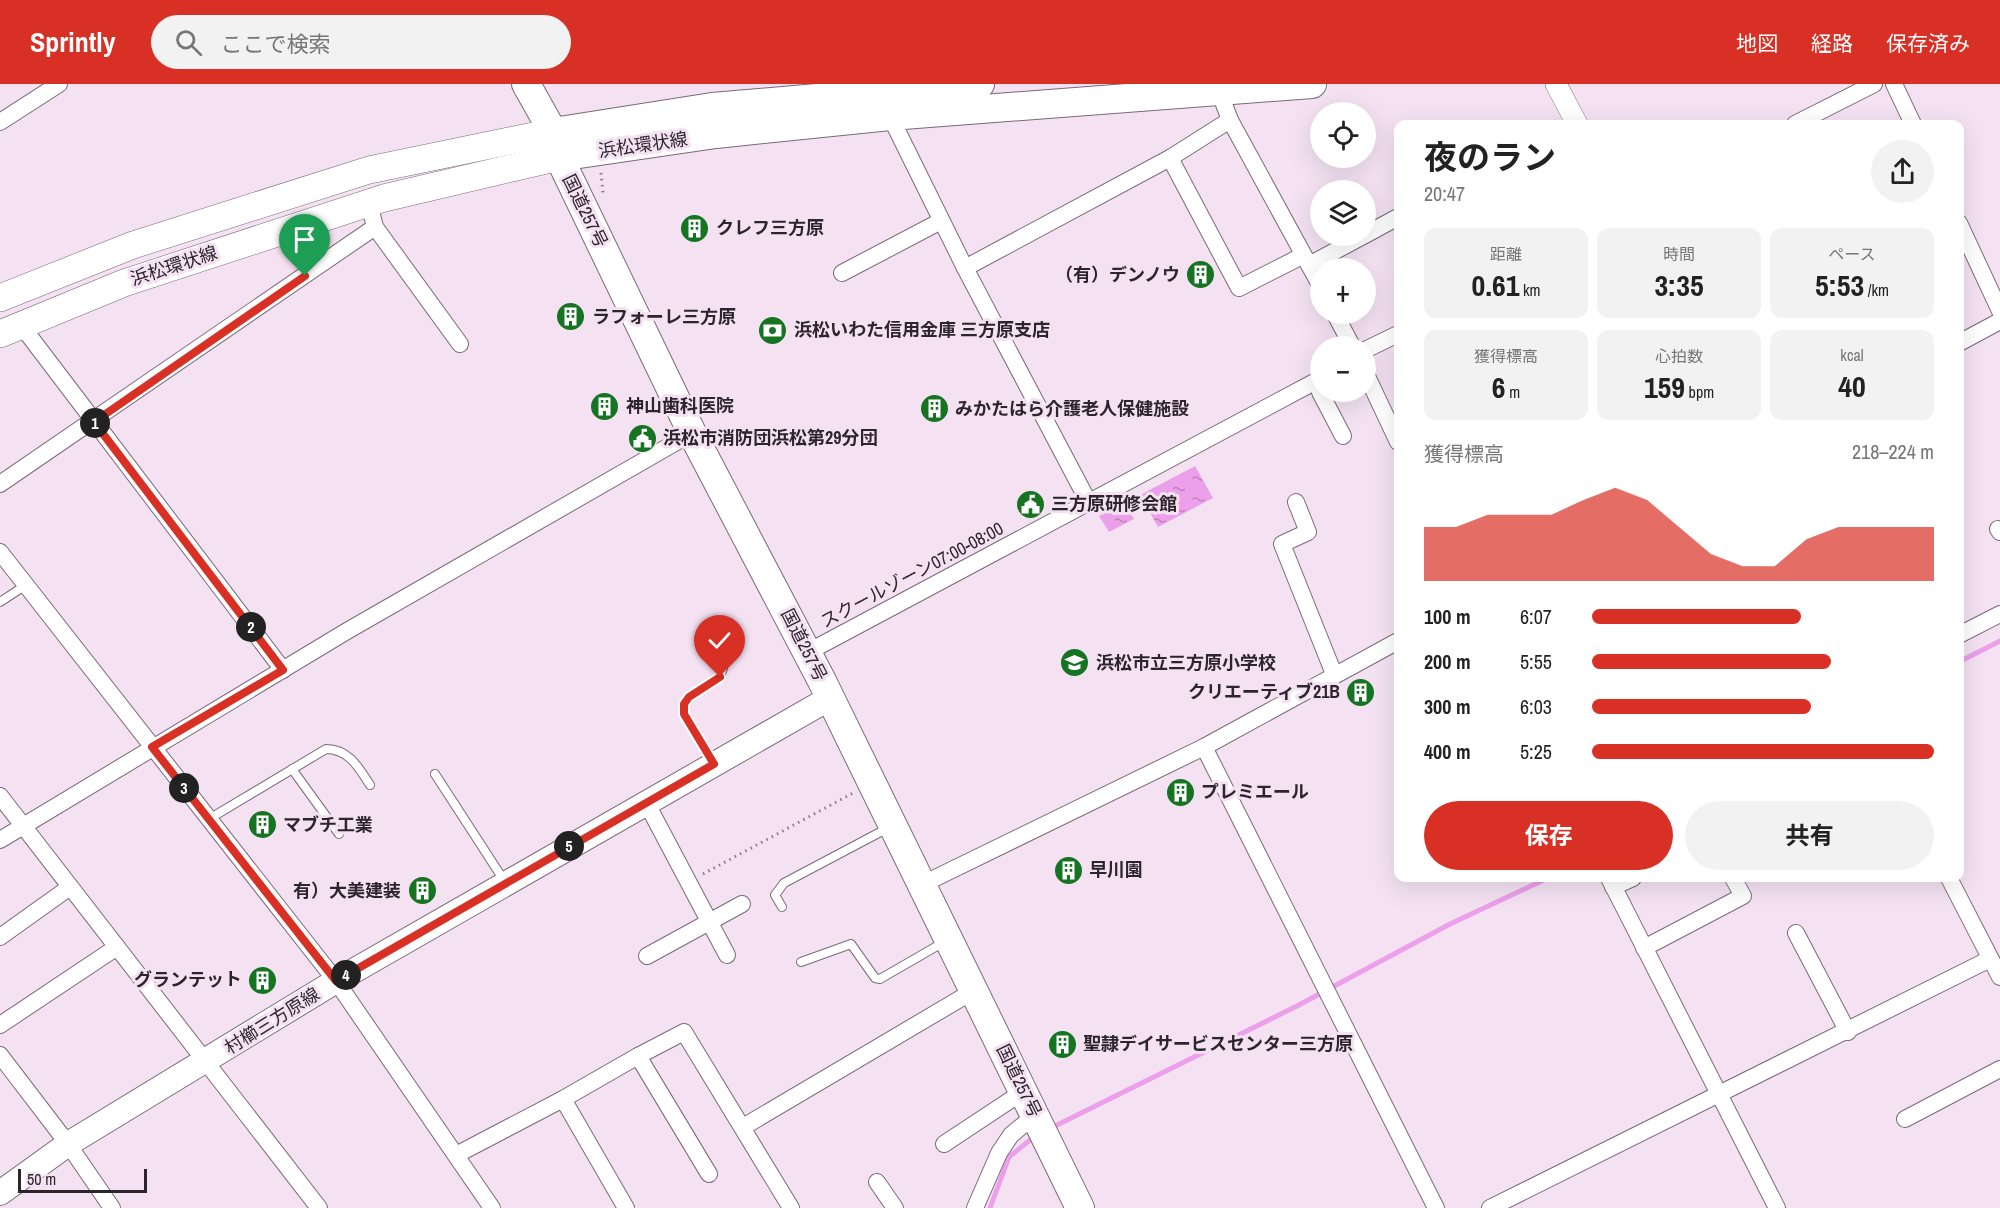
<!DOCTYPE html>
<html lang="ja">
<head>
<meta charset="utf-8">
<style>
	:root { --surface:#fff; --page:#f2f2f2; --text:#222; --muted:#767676; --accent:#d93025 }
	body { margin:0; font-family:"Archivo Narrow","Noto Sans JP",sans-serif; background:var(--page); color:var(--text); height:100vh; display:flex; flex-direction:column; font-size:22px; white-space:nowrap }
	* { box-sizing:border-box; margin:0 }
	p { font-size:20px; color:var(--muted) }
	.icon { flex:none; width:33px; height:33px; fill:none; stroke:currentColor; stroke-width:2; stroke-linecap:round; stroke-linejoin:round }
	.map { position:relative; flex:1; overflow:hidden }
	.drawer { position:absolute; left:1394px; top:36px; width:570px; height:762px; display:flex; flex-direction:column; background:var(--surface); border-radius:12px; box-shadow:0 6px 24px #0002 }
	.drawer>* { flex:none }
	.buttons { position:absolute; left:1310px; top:18px; display:grid; gap:12px }
	.buttons a { display:grid; place-items:center; width:66px; height:66px; border-radius:50%; background:var(--surface); box-shadow:0 6px 24px #0002; font-size:30px }
	.scale { position:absolute; left:18px; bottom:15px; width:129px; box-sizing:border-box; padding-left:6px; border:3px solid #2c252b; border-top:0; font-size:16px; line-height:21px; white-space:nowrap; color:#2c252b; -webkit-text-stroke:4px #f4e2f2; paint-order:stroke }
	.pin { position:absolute; display:grid; place-items:center; width:51px; height:51px; color:#fff; margin:-62px -26px; border-radius:50% 50% 50% 0; rotate:-45deg; box-shadow:0 0 6px #0007 }
	.pin .icon { rotate:45deg }
	.km { position:absolute; width:30px; height:30px; margin:-15px; border-radius:50%; background:#222; color:#fff; font-size:16px; line-height:30px; text-align:center }
	.round { display:grid; place-items:center; flex:none; width:63px; height:63px; border-radius:32px; background:var(--page) }
	.headline { display:flex; align-items:center; justify-content:space-between; height:102px; padding:0 30px }
	h1 { font-size:33px; font-weight:700; line-height:45px }
	.stats { display:grid; grid-template-columns:repeat(3,1fr); gap:9px; height:102px; padding:6px 30px }
	.stats div { display:grid; align-content:center; border-radius:12px; background:var(--page); text-align:center }
	.stats b { font-size:30px; font-weight:700 }
	.stats small { font-size:16px; font-weight:400 }
	.stats p { font-size:16px }
	.chart { height:168px; padding:12px 30px }
	.chart p { display:flex; justify-content:space-between }
	.chart svg { width:100%; height:108px; margin-top:6px; fill:var(--accent); opacity:.7 }
	.primary-button { display:flex; gap:12px; margin-top:auto; padding:12px 30px }
	.primary-button a { flex:1; height:69px; border-radius:36px; background:var(--accent); color:#fff; font-size:24px; font-weight:700; line-height:69px; text-align:center }
	.primary-button a+a { background:var(--page); color:var(--text) }
	ul { padding:0 30px; list-style:none; font-size:20px }
	li { display:grid; grid-template-columns:96px 72px 1fr; align-items:center; height:45px }
	li i { height:15px; border-radius:8px; background:var(--accent) }
	header { display:flex; align-items:center; gap:36px; box-sizing:border-box; height:84px; padding:0 30px; background:var(--accent); color:#fff }
	header strong { font-size:28px }
	nav { display:flex; gap:33px; margin-inline-start:auto; font-size:21px }
	.search { width:420px; height:54px; background:var(--page); display:flex; align-items:center; gap:15px; box-sizing:border-box; padding:0 21px; border-radius:33px; color:var(--muted); font-size:22px }
	.map>svg:first-child { display:block }
	.water { fill:url(#water-ripples) }
	.lines { fill:none; stroke-linecap:round; stroke-linejoin:round }
	.stream { stroke:#eba0e9; stroke-width:5 }
	.service-casing { stroke:#7a6a79; stroke-width:10 }
	.minor-casing { stroke:#7a6a79; stroke-width:18 }
	.tertiary-casing { stroke:#7a6a79; stroke-width:22 }
	.secondary-casing { stroke:#7a6a79; stroke-width:26 }
	.primary-casing { stroke:#7a6a79; stroke-width:28 }
	.trunk-casing { stroke:#7a6a79; stroke-width:30 }
	.path { stroke:#877b85; stroke-width:3; stroke-dasharray:1.5 4.5; stroke-linecap:butt }
	.service { stroke:#fff; stroke-width:8 }
	.minor { stroke:#fff; stroke-width:16 }
	.tertiary { stroke:#fff; stroke-width:21 }
	.secondary { stroke:#fff; stroke-width:24 }
	.primary { stroke:#fff; stroke-width:27 }
	.trunk { stroke:#fff; stroke-width:28 }
	.route-casing { stroke:#fff; stroke-width:12 }
	.route { stroke:#d93025; stroke-width:8 }
	.labels { text-anchor:middle; stroke-width:6; stroke-linejoin:round; paint-order:stroke }
	.street-label { font-size:18px; fill:#2c252b; stroke:#f4e2f2 }
	.poi-label { font-size:18px; font-weight:bold; fill:#2c252b; stroke:#f4e2f2; text-anchor:start }
</style>
</head>
<body>
<header>
<strong>Sprintly</strong>
<div class="search"><svg class="icon" aria-label="search" viewBox="0 0 24 24"><circle cx="10" cy="10" r="6"/><path d="M15 15l6 6"/></svg>ここで検索</div>
<nav><a>地図</a><a>経路</a><a>保存済み</a></nav>
</header>
<div class="map">
<svg width="2000" height="1124" viewBox="0 0 2000 1124">
	<defs>
		<pattern id="water-ripples" width="26" height="14" patternUnits="userSpaceOnUse" patternTransform="scale(1.5)"><rect width="26" height="14" fill="#eba0e9"/><path d="M2 4q2-2 4 0t4 0M15 11q2-2 4 0t4 0" fill="none" stroke="#bf82bd"/></pattern>
	</defs>
	<rect width="100%" height="100%" fill="#f4e2f2"/>
	<g class="water">
		<path d="M1195,382L1213,414L1158,443L1140,411Z"/>
		<path d="M1124,419L1134,435L1109,448L1099,432Z"/>
	</g>
	<g class="lines">
		<g class="stream">
			<path d="M1959,578L2000,557"/>
			<path d="M1051,1044L1297,922L1450,840L1548,794"/>
			<path d="M990,1124L1009,1073L1035,1052"/>
		</g>
		<defs>
			<g id="service">
				<path d="M0,518L26,501"/>
				<path d="M714,679L684,630V620L689,613L720,593L723,584"/>
				<path d="M292,685L339,750"/>
				<path d="M435,690L505,798"/>
				<path d="M209,735L326,665C349,665 359,684 370,701"/>
				<path d="M782,823L775,811L784,799L888,744"/>
				<path d="M801,878L851,860L875,894L880,895L944,858"/>
			</g>
			<g id="minor">
				<path d="M1894,0L1913,40"/>
				<path d="M1219,7L1230,36L1320,201"/>
				<path d="M890,32L965,184L1089,419"/>
				<path d="M0,38L59,0"/>
				<path d="M1795,40L1874,0"/>
				<path d="M1170,74L1239,204L1302,172"/>
				<path d="M1959,139L2000,227"/>
				<path d="M375,143L460,260"/>
				<path d="M1365,151L1398,133"/>
				<path d="M1309,181L1363,152"/>
				<path d="M965,184L1170,74L1230,36"/>
				<path d="M842,189L941,137"/>
				<path d="M1335,230L1352,262"/>
				<path d="M21,241L283,586"/>
				<path d="M1959,259L2000,237"/>
				<path d="M1365,266L1398,250"/>
				<path d="M1365,288L1398,358"/>
				<path d="M1320,308L1343,352"/>
				<path d="M0,400L375,143L371,127L383,115"/>
				<path d="M1296,418L1308,448L1282,460L1334,590"/>
				<path d="M1998,445L2000,448"/>
				<path d="M0,468L336,897L492,1124"/>
				<path d="M1959,551L2000,530"/>
				<path d="M808,568L1320,295"/>
				<path d="M1204,663L1436,1124"/>
				<path d="M0,712L319,1124"/>
				<path d="M646,718L727,871"/>
				<path d="M0,756L347,547L692,349"/>
				<path d="M1609,794L1777,1124"/>
				<path d="M1949,794L2000,893"/>
				<path d="M923,800L1204,663L1398,557"/>
				<path d="M1613,803L1633,794"/>
				<path d="M1796,849L1848,948"/>
				<path d="M0,853L70,803"/>
				<path d="M1644,864L1743,812L1733,794"/>
				<path d="M647,872L742,820"/>
				<path d="M0,941L117,863"/>
				<path d="M0,971L68,1060L112,1124"/>
				<path d="M563,1015L638,972"/>
				<path d="M1905,1035L2000,985"/>
				<path d="M743,1043L975,906"/>
				<path d="M944,1060L1024,1007"/>
				<path d="M456,1071L563,1015L626,1124"/>
				<path d="M709,1090L638,972L684,948L791,1124"/>
				<path d="M877,1098L895,1124"/>
				<path d="M975,1124L999,1069L1011,1051L1035,1031"/>
				<path d="M1490,1124L1990,875"/>
			</g>
			<path id="tertiary" d="M1556,0L1577,40"/>
			<path id="secondary" d="M0,1109L68,1060L336,897L830,614"/>
			<g id="primary">
				<path d="M0,214L133,161L369,86L553,48"/>
				<path d="M0,250L124,199L384,114L559,73"/>
			</g>
			<g id="trunk">
				<path d="M526,0L553,48L559,73L692,349L822,597L1080,1124"/>
				<path d="M553,48L712,23L980,0"/>
				<path d="M559,73L716,50L890,32L1312,0"/>
			</g>
		</defs>
		<use href="#service" class="service-casing"/>
		<use href="#minor" class="minor-casing"/>
		<use href="#tertiary" class="tertiary-casing"/>
		<use href="#secondary" class="secondary-casing"/>
		<use href="#primary" class="primary-casing"/>
		<use href="#trunk" class="trunk-casing"/>
		<g class="path">
			<path d="M601,89L603,109"/>
			<path d="M703,790L853,709"/>
		</g>
		<use href="#service" class="service"/>
		<use href="#minor" class="minor"/>
		<use href="#tertiary" class="tertiary"/>
		<use href="#secondary" class="secondary"/>
		<use href="#primary" class="primary"/>
		<use href="#trunk" class="trunk"/>
	</g>
	<g class="lines">
		<defs>
			<path id="route" d="M305,192L94,338L283,586L152,663L336,897L714,680L684,630V620L689,613L720,593"/>
		</defs>
		<use href="#route" class="route-casing"/>
		<use href="#route" class="route"/>
	</g>
	<defs>
		<symbol id="building-disc" viewBox="-11 -11 22 22"><circle r="9.5" fill="#167321" stroke="#f4e2f2"/><path d="M-4-6H4V6H1V3H-1V6H-4ZM-2.5-4.3h1.7v1.8h-1.7ZM.8-4.3h1.7v1.8H.8ZM-2.5-1h1.7V.8h-1.7ZM.8-1h1.7V.8H.8Z" fill="#fff"/></symbol>
		<symbol id="bank-disc" viewBox="-11 -11 22 22"><circle r="9.5" fill="#167321" stroke="#f4e2f2"/><path d="M-6-4H6V4H-6ZM0-2.3a2.3 2.3 0 1 0 0 4.6a2.3 2.3 0 1 0 0-4.6Z" fill="#fff"/></symbol>
		<symbol id="civic-disc" viewBox="-11 -11 22 22"><circle r="9.5" fill="#167321" stroke="#f4e2f2"/><path d="M-.6-6.5H3V-4.5H.6V-3L4-1V1h2V6H-6V1h2V-1L-.6-3ZM-1.2 2.5V6h2.4V2.5Z" fill="#fff"/></symbol>
		<symbol id="school-disc" viewBox="-11 -11 22 22"><circle r="9.5" fill="#167321" stroke="#f4e2f2"/><path d="M0-5L7-2L0 1L-7-2ZM-4 1L0 2.5L4 1V4Q0 6-4 4Z" fill="#fff"/></symbol>
	</defs>
	<g fill-rule="evenodd">
		<use href="#building-disc" x="678" y="128" width="33" height="33"/>
		<use href="#building-disc" x="1184" y="174" width="33" height="33"/>
		<use href="#building-disc" x="554" y="216" width="33" height="33"/>
		<use href="#bank-disc" x="756" y="230" width="33" height="33"/>
		<use href="#building-disc" x="588" y="306" width="33" height="33"/>
		<use href="#building-disc" x="918" y="308" width="33" height="33"/>
		<use href="#civic-disc" x="626" y="338" width="33" height="33"/>
		<use href="#civic-disc" x="1014" y="404" width="33" height="33"/>
		<use href="#school-disc" x="1058" y="562" width="33" height="33"/>
		<use href="#building-disc" x="1344" y="592" width="33" height="33"/>
		<use href="#building-disc" x="1164" y="692" width="33" height="33"/>
		<use href="#building-disc" x="246" y="724" width="33" height="33"/>
		<use href="#building-disc" x="1052" y="770" width="33" height="33"/>
		<use href="#building-disc" x="406" y="790" width="33" height="33"/>
		<use href="#building-disc" x="246" y="880" width="33" height="33"/>
		<use href="#building-disc" x="1046" y="944" width="33" height="33"/>
	</g>
	<g class="labels">
		<g class="street-label">
			<text transform="translate(643 61) rotate(-8)" y="6">浜松環状線</text>
			<text transform="translate(585 127) rotate(64)" y="6">国道257号</text>
			<text transform="translate(174 182) rotate(-18)" y="6">浜松環状線</text>
			<text transform="translate(912 491) rotate(-28)" y="6">スクールゾーン07:00-08:00</text>
			<text transform="translate(804 561) rotate(63)" y="6">国道257号</text>
			<text transform="translate(272 937) rotate(-32)" y="6">村櫛三方原線</text>
			<text transform="translate(1019 997) rotate(64)" y="6">国道257号</text>
		</g>
		<g class="poi-label">
			<text x="716" y="150">クレフ三方原</text>
			<text x="1180" y="197" text-anchor="end">（有）デンノウ</text>
			<text x="592" y="239">ラフォーレ三方原</text>
			<text x="794" y="252">浜松いわた信用金庫 三方原支店</text>
			<text x="626" y="328">神山歯科医院</text>
			<text x="955" y="331">みかたはら介護老人保健施設</text>
			<text x="663" y="360">浜松市消防団浜松第29分団</text>
			<text x="1051" y="426">三方原研修会館</text>
			<text x="1096" y="585">浜松市立三方原小学校</text>
			<text x="1340" y="614" text-anchor="end">クリエーティブ21B</text>
			<text x="1201" y="714">プレミエール</text>
			<text x="283" y="747">マブチ工業</text>
			<text x="1089" y="792">早川園</text>
			<text x="401" y="813" text-anchor="end">有）大美建装</text>
			<text x="242" y="902" text-anchor="end">グランテット</text>
			<text x="1083" y="966">聖隷デイサービスセンター三方原</text>
		</g>
	</g>
</svg>
<div class="buttons">
<a><svg class="icon" aria-label="locate" viewBox="0 0 24 24"><circle cx="12" cy="12" r="6"/><path d="M12 2v4M12 18v4M2 12h4M18 12h4"/></svg></a>
<a><svg class="icon" aria-label="layers" viewBox="0 0 24 24"><path d="M12 4l9 5-9 5-9-5zM3 14l9 5 9-5"/></svg></a>
<a>+</a>
<a>−</a>
</div>
<div class="scale">50 m</div>
<div class="pin" style="left:305px;top:192px;background:#1e9e55"><svg class="icon" aria-label="arrive" viewBox="0 0 24 24"><path d="M6 21V4h12l-3 4 3 4H6"/></svg></div>
<div class="pin" style="left:720px;top:593px;background:#d93025"><svg class="icon" aria-label="check" viewBox="0 0 24 24"><path d="M5 12l5 5 9-10"/></svg></div>
<b class="km" style="left:95px;top:339px">1</b>
<b class="km" style="left:251px;top:543px">2</b>
<b class="km" style="left:184px;top:704px">3</b>
<b class="km" style="left:346px;top:891px">4</b>
<b class="km" style="left:569px;top:762px">5</b>
<section class="drawer">
<div class="headline"><div><h1>夜のラン</h1><p>20:47</p></div><a class="round"><svg class="icon" aria-label="share" viewBox="0 0 24 24"><path d="M12 15V3M7 8l5-5 5 5M5 13v7h14v-7"/></svg></a></div>
<div class="stats">
<div><p>距離</p><b>0.61<small> km</small></b></div>
<div><p>時間</p><b>3:35</b></div>
<div><p>ペース</p><b>5:53<small> /km</small></b></div>
</div>
<div class="stats">
<div><p>獲得標高</p><b>6<small> m</small></b></div>
<div><p>心拍数</p><b>159<small> bpm</small></b></div>
<div><p>kcal</p><b>40</b></div>
</div>
<div class="chart"><p><span>獲得標高</span>218–224 m</p>
<svg viewBox="0 0 160 44" preserveAspectRatio="none"><path d="M0 44V22L10 22L20 17L30 17L40 17L50 11L60 6L70 11L80 22L90 33L100 38L110 38L120 27L130 22L140 22L150 22L160 22V44z"/></svg>
</div>
<ul>
<li><b>100 m</b>6:07<i style="width:61%"></i></li>
<li><b>200 m</b>5:55<i style="width:70%"></i></li>
<li><b>300 m</b>6:03<i style="width:64%"></i></li>
<li><b>400 m</b>5:25<i style="width:100%"></i></li>
</ul>
<div class="primary-button"><a>保存</a><a>共有</a></div>
</section>
</div>
</body>
</html>
